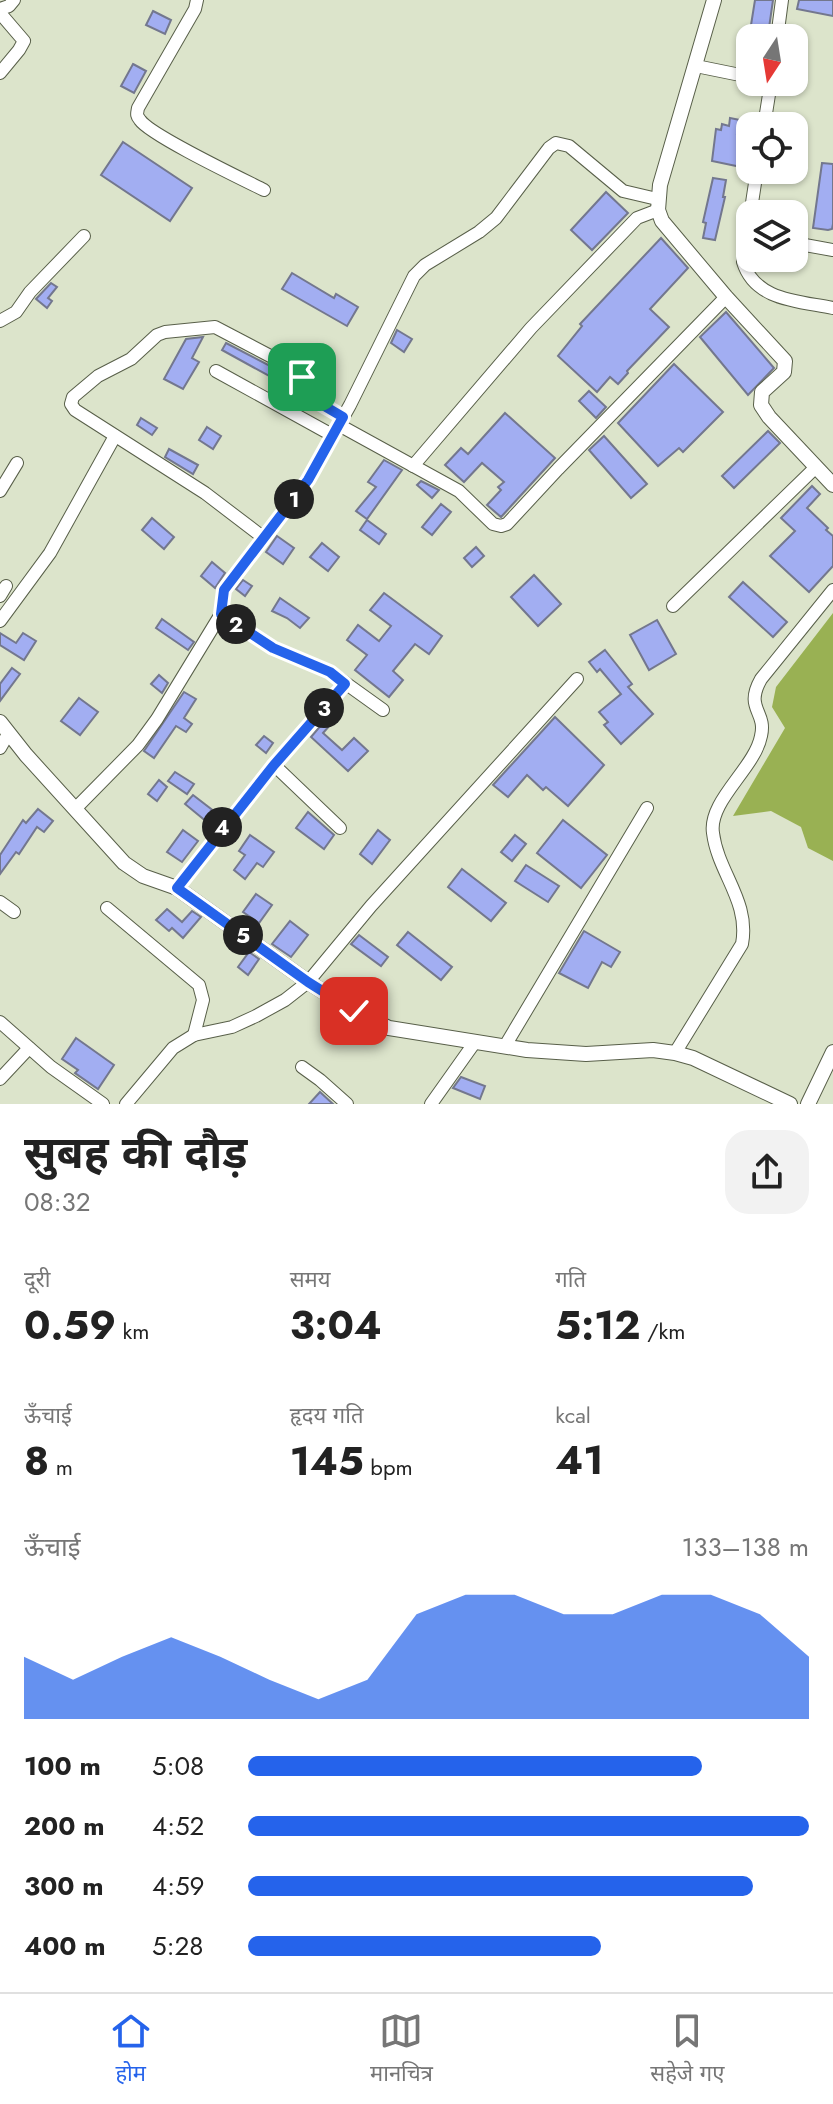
<!DOCTYPE html>
<html lang="hi">
<head>
<meta charset="utf-8">
<style>
	:root { --surface:#fff; --page:#f2f2f2; --text:#222; --muted:#767676; --line:#e0e0e0; --accent:#2563eb }
	body { margin:0; font-family:Jost,"Noto Sans Devanagari",sans-serif; background:var(--page); color:var(--text); height:100vh; display:flex; flex-direction:column; font-size:30px; white-space:nowrap }
	* { box-sizing:border-box; margin:0 }
	p { font-size:26px; color:var(--muted) }
	.icon { flex:none; width:44px; height:44px; fill:none; stroke:currentColor; stroke-width:2; stroke-linecap:round; stroke-linejoin:round }
	.map { position:relative; height:1104px; overflow:hidden }
	.details { display:flex; flex-direction:column; background:var(--surface); flex:1 }
	.details>* { flex:none }
	.needle { width:52px; rotate:192deg }
	.fabs { position:absolute; left:736px; top:24px; display:grid; gap:16px }
	.fabs a { display:grid; place-items:center; width:72px; height:72px; border-radius:16px; background:var(--surface); box-shadow:0 2px 6px #0004; font-size:40px }
	.pin { position:absolute; display:grid; place-items:center; width:68px; height:68px; color:#fff; margin:-34px; border-radius:16px; box-shadow:0 4px 12px #0006 }
	.km { position:absolute; width:40px; height:40px; margin:-20px; border-radius:50%; background:#222; color:#fff; font-size:22px; line-height:40px; text-align:center }
	.round { display:grid; place-items:center; flex:none; width:84px; height:84px; border-radius:24px; background:var(--page) }
	.overview { display:flex; align-items:center; justify-content:space-between; height:136px; padding:0 24px }
	h1 { font-size:44px; font-weight:700; line-height:60px }
	.metrics { display:grid; grid-template-columns:repeat(3,1fr); gap:12px; height:136px; padding:8px 24px }
	.metrics div { display:grid; align-content:center }
	.metrics b { font-size:40px; font-weight:700 }
	.metrics small { font-size:22px; font-weight:400 }
	.metrics p { font-size:22px }
	.chart { height:224px; padding:16px 24px }
	.chart p { display:flex; justify-content:space-between }
	.chart svg { width:100%; height:144px; margin-top:8px; fill:var(--accent); opacity:.7 }
	ul { padding:0 24px; list-style:none; font-size:26px }
	li { display:grid; grid-template-columns:128px 96px 1fr; align-items:center; height:60px }
	li i { height:20px; border-radius:10px; background:var(--accent) }
	.tabs { display:flex; justify-content:space-around; align-items:center; height:112px; border-top:2px solid var(--line); background:var(--surface); font-size:22px; color:var(--muted) }
	.tabs a { display:grid; justify-items:center; gap:4px }
	.tabs .active { color:var(--accent) }
	.map>svg:first-child { display:block }
	.water { fill:#99b153 }
	.building { fill:#a2aef2; stroke:#73778e; stroke-width:2 }
	.lines { fill:none; stroke-linecap:round; stroke-linejoin:round }
	.minor-casing { stroke:#585f49; stroke-width:14 }
	.tertiary-casing { stroke:#585f49; stroke-width:16 }
	.minor { stroke:#fff; stroke-width:12 }
	.tertiary { stroke:#fff; stroke-width:14 }
	.route-casing { stroke:#fff; stroke-width:16 }
	.route { stroke:#2563eb; stroke-width:10 }
</style>
</head>
<body>
<div class="map">
<svg width="833" height="1104" viewBox="0 0 833 1104">
	<rect width="100%" height="100%" fill="#dce4cb"/>
	<path class="water" d="M833,613V861L808,848L801,827L771,811L733,816L785,728L772,707L776,687Z"/>
	<g class="building">
		<path d="M755,0H773L769,28L751,25Z"/>
		<path d="M799,0H833V16L797,9Z"/>
		<path d="M153,11L171,20L165,34L146,25Z"/>
		<path d="M133,64L146,71L134,93L121,86Z"/>
		<path d="M730,118L740,120L737,134L744,136L741,167L712,161L716,129L721,130L722,124L729,126Z"/>
		<path d="M123,142L192,188L170,221L101,175Z"/>
		<path d="M822,163L833,164V224L832,229L828,230L813,228Z"/>
		<path d="M713,178L726,180L723,197H725L715,240L703,238L706,223L703,222Z"/>
		<path d="M606,192L628,213L592,250L571,230Z"/>
		<path d="M661,238L688,268L650,309L669,327L627,371L628,373L618,384L610,377L597,392L558,356L582,326L580,324Z"/>
		<path d="M292,273L334,298L336,294L358,307L347,326L282,289Z"/>
		<path d="M51,283L57,287L48,298L52,301L47,308L36,299Z"/>
		<path d="M726,312L774,368L748,395L700,337Z"/>
		<path d="M397,330L412,339L404,352L391,343Z"/>
		<path d="M203,337L192,358L199,362L183,389L164,379L186,339Z"/>
		<path d="M226,343L276,369L271,377L222,350Z"/>
		<path d="M674,364L723,412L683,452L679,448L658,466L618,423Z"/>
		<path d="M589,391L606,407L596,418L579,401Z"/>
		<path d="M505,413L555,458L501,517L487,505L501,490L498,487L504,482L482,463L464,482L445,465L461,448L468,454Z"/>
		<path d="M141,418L157,428L152,435L137,425Z"/>
		<path d="M207,427L221,436L213,449L199,440Z"/>
		<path d="M768,431L780,443L734,488L722,476Z"/>
		<path d="M604,436L647,484L631,498L589,450Z"/>
		<path d="M169,449L198,465L193,474L165,457Z"/>
		<path d="M384,460L402,470L367,519L356,511L376,487L368,482Z"/>
		<path d="M421,481L439,490L432,498L417,485Z"/>
		<path d="M812,486L820,494L807,508L828,528L826,530L833,536V566L809,592L770,556L795,531L781,518Z"/>
		<path d="M441,504L451,512L432,535L422,527Z"/>
		<path d="M152,518L174,537L164,549L142,530Z"/>
		<path d="M367,520L386,534L379,544L360,530Z"/>
		<path d="M277,536L294,548L283,564L266,552Z"/>
		<path d="M322,543L339,557L328,571L310,557Z"/>
		<path d="M476,547L484,556L472,567L464,558Z"/>
		<path d="M212,562L225,573L215,588L201,576Z"/>
		<path d="M534,575L561,604L538,626L511,597Z"/>
		<path d="M243,580L252,586L245,596L236,589Z"/>
		<path d="M743,582L787,622L773,637L729,597Z"/>
		<path d="M384,593L442,636L429,654L415,644L393,671L403,680L389,697L355,670L367,655L347,640L358,625L379,641L391,626L370,610Z"/>
		<path d="M280,598L309,618L300,628L287,618L272,611Z"/>
		<path d="M162,619L194,642L188,650L156,628Z"/>
		<path d="M657,620L676,654L649,670L630,635Z"/>
		<path d="M0,633L16,643L23,633L36,641L24,660L0,645Z"/>
		<path d="M605,650L632,684L628,687L653,714L621,744L604,725L608,722L599,712L621,694L600,669L597,672L589,662Z"/>
		<path d="M12,668L20,674L0,701V684Z"/>
		<path d="M159,675L168,683L162,693L151,684Z"/>
		<path d="M184,692L196,699L184,718L192,724L186,732L176,726L154,758L144,751Z"/>
		<path d="M79,698L98,712L80,735L61,721Z"/>
		<path d="M334,710L339,715L323,733L342,750L354,738L368,751L348,771L311,737Z"/>
		<path d="M555,717L604,765L568,806L546,787L543,790L527,775L508,797L493,785Z"/>
		<path d="M264,736L273,743L266,753L256,745Z"/>
		<path d="M175,772L194,784L187,794L168,781Z"/>
		<path d="M159,780L167,787L157,801L148,794Z"/>
		<path d="M193,795L215,812L207,822L185,804Z"/>
		<path d="M38,809L53,821L44,832L37,827L19,854L16,852L0,874V855L23,820L26,823Z"/>
		<path d="M308,812L334,835L324,849L296,828Z"/>
		<path d="M563,820L607,855L581,888L537,853Z"/>
		<path d="M183,830L198,841L182,862L167,852Z"/>
		<path d="M378,830L390,840L372,864L360,854Z"/>
		<path d="M250,835L274,852L263,867L257,863L245,879L234,870L245,855L239,851Z"/>
		<path d="M515,835L526,844L512,861L501,852Z"/>
		<path d="M526,865L559,886L548,902L515,881Z"/>
		<path d="M462,869L506,903L491,921L448,887Z"/>
		<path d="M256,894L272,905L259,923L243,912Z"/>
		<path d="M167,909L182,922L192,911L201,917L183,938L172,928L169,931L156,920Z"/>
		<path d="M290,921L308,935L291,957L272,944Z"/>
		<path d="M584,931L620,952L611,967L602,962L588,988L559,973Z"/>
		<path d="M408,932L452,967L441,980L397,945Z"/>
		<path d="M359,935L388,957L381,966L351,944Z"/>
		<path d="M249,952L259,959L248,975L238,967Z"/>
		<path d="M329,1007L354,1022L348,1036L322,1023Z"/>
		<path d="M76,1038L114,1065L98,1089L75,1073L78,1070L62,1059Z"/>
		<path d="M461,1077L485,1086L480,1099L453,1088Z"/>
		<path d="M320,1092L333,1104H309Z"/>
	</g>
	<g class="lines">
		<defs>
			<g id="minor">
				<path d="M197,0L195,9L138,108C137,114 136,115 140,120C150,135 242,179 264,190"/>
				<path d="M0,9L9,6L14,0"/>
				<path d="M0,13L24,41L19,50L0,73"/>
				<path d="M777,38L782,0"/>
				<path d="M696,66L750,77"/>
				<path d="M764,126L771,82"/>
				<path d="M757,170L743,262C755,301 799,301 833,308"/>
				<path d="M794,243L833,250"/>
				<path d="M0,321L16,312L30,292L84,236"/>
				<path d="M216,371L332,435"/>
				<path d="M339,425L459,491L493,524L501,526L507,524L558,469L726,297"/>
				<path d="M413,466L531,328L637,218L658,210"/>
				<path d="M0,491L17,463"/>
				<path d="M264,538L205,493L75,410L71,404L73,397L98,376L131,359L157,335L165,332L215,327L295,369L302,377L309,397L343,417"/>
				<path d="M0,596L6,586"/>
				<path d="M673,606L816,467"/>
				<path d="M221,614L273,648L330,672L383,710"/>
				<path d="M0,621L50,553L115,436"/>
				<path d="M0,748L8,734"/>
				<path d="M274,765L340,828"/>
				<path d="M76,808L138,745L157,719L221,614L224,590L308,480L350,405L414,276L425,265L479,232L496,218L549,148L556,143L569,146L623,191L657,199"/>
				<path d="M177,888L274,765L345,684"/>
				<path d="M0,902L14,912"/>
				<path d="M107,908L199,985L203,1000L194,1035"/>
				<path d="M0,1022L51,1067L103,1104"/>
				<path d="M505,1046L647,808"/>
				<path d="M675,1053L742,944C750,901 718,873 713,833C708,801 755,768 761,736C767,711 744,709 761,679L833,590"/>
				<path d="M302,1067L320,1080L347,1104"/>
				<path d="M0,1079L29,1048"/>
				<path d="M126,1104L173,1048L194,1035L232,1027L256,1016L285,1000L308,982L371,906L577,679"/>
				<path d="M431,1104L475,1042"/>
			</g>
			<g id="tertiary">
				<path d="M714,0L660,185L658,210L662,221L726,297L785,361L784,372L762,392L761,405L769,417L833,485"/>
				<path d="M0,722L26,755L124,863L143,876L177,888L308,982L354,1011L389,1028L527,1050L586,1054L653,1050L675,1053L693,1058L790,1104"/>
				<path d="M808,1104L833,1052"/>
			</g>
		</defs>
		<use href="#minor" class="minor-casing"/>
		<use href="#tertiary" class="tertiary-casing"/>
		<use href="#minor" class="minor"/>
		<use href="#tertiary" class="tertiary"/>
	</g>
	<g class="lines">
		<defs>
			<path id="route" d="M302,377L309,397L343,417L308,480L224,590L221,614L273,648L330,672L345,684L274,765L177,888L308,982L354,1011"/>
		</defs>
		<use href="#route" class="route-casing"/>
		<use href="#route" class="route"/>
	</g>
</svg>
<div class="fabs">
<a><svg class="needle" viewBox="-14 -14 28 28"><path d="M0-13l5 13h-10z" fill="#e53935"/><path d="M0 13l5-13h-10z" fill="#767676"/></svg></a>
<a><svg class="icon" aria-label="locate" viewBox="0 0 24 24"><circle cx="12" cy="12" r="6"/><path d="M12 2v4M12 18v4M2 12h4M18 12h4"/></svg></a>
<a><svg class="icon" aria-label="layers" viewBox="0 0 24 24"><path d="M12 4l9 5-9 5-9-5zM3 14l9 5 9-5"/></svg></a>
</div>
<div class="pin" style="left:302px;top:377px;background:#1e9e55"><svg class="icon" aria-label="arrive" viewBox="0 0 24 24"><path d="M6 21V4h12l-3 4 3 4H6"/></svg></div>
<div class="pin" style="left:354px;top:1011px;background:#d93025"><svg class="icon" aria-label="check" viewBox="0 0 24 24"><path d="M5 12l5 5 9-10"/></svg></div>
<b class="km" style="left:294px;top:499px">1</b>
<b class="km" style="left:236px;top:624px">2</b>
<b class="km" style="left:324px;top:708px">3</b>
<b class="km" style="left:222px;top:827px">4</b>
<b class="km" style="left:243px;top:935px">5</b>
</div>
<section class="details">
<div class="overview"><div><h1>सुबह की दौड़</h1><p>08:32</p></div><a class="round"><svg class="icon" aria-label="share" viewBox="0 0 24 24"><path d="M12 15V3M7 8l5-5 5 5M5 13v7h14v-7"/></svg></a></div>
<div class="metrics">
<div><p>दूरी</p><b>0.59<small> km</small></b></div>
<div><p>समय</p><b>3:04</b></div>
<div><p>गति</p><b>5:12<small> /km</small></b></div>
</div>
<div class="metrics">
<div><p>ऊँचाई</p><b>8<small> m</small></b></div>
<div><p>हृदय गति</p><b>145<small> bpm</small></b></div>
<div><p>kcal</p><b>41</b></div>
</div>
<div class="chart"><p><span>ऊँचाई</span>133–138 m</p>
<svg viewBox="0 0 160 44" preserveAspectRatio="none"><path d="M0 44V25L10 32L20 25L30 19L40 25L50 32L60 38L70 32L80 12L90 6L100 6L110 12L120 12L130 6L140 6L150 12L160 25V44z"/></svg>
</div>
<ul>
<li><b>100 m</b>5:08<i style="width:81%"></i></li>
<li><b>200 m</b>4:52<i style="width:100%"></i></li>
<li><b>300 m</b>4:59<i style="width:90%"></i></li>
<li><b>400 m</b>5:28<i style="width:63%"></i></li>
</ul>
</section>
<nav class="tabs">
<a class="active"><svg class="icon" aria-label="home" viewBox="0 0 24 24"><path d="M3 11l9-7 9 7M6 9v11h12V9"/></svg>होम</a>
<a><svg class="icon" aria-label="map" viewBox="0 0 24 24"><path d="M3 6l6-2 6 2 6-2v14l-6 2-6-2-6 2zM9 4v14M15 6v14"/></svg>मानचित्र</a>
<a><svg class="icon" aria-label="saved" viewBox="0 0 24 24"><path d="M7 4h10v16l-5-4-5 4z"/></svg>सहेजे गए</a>
</nav>
</body>
</html>
